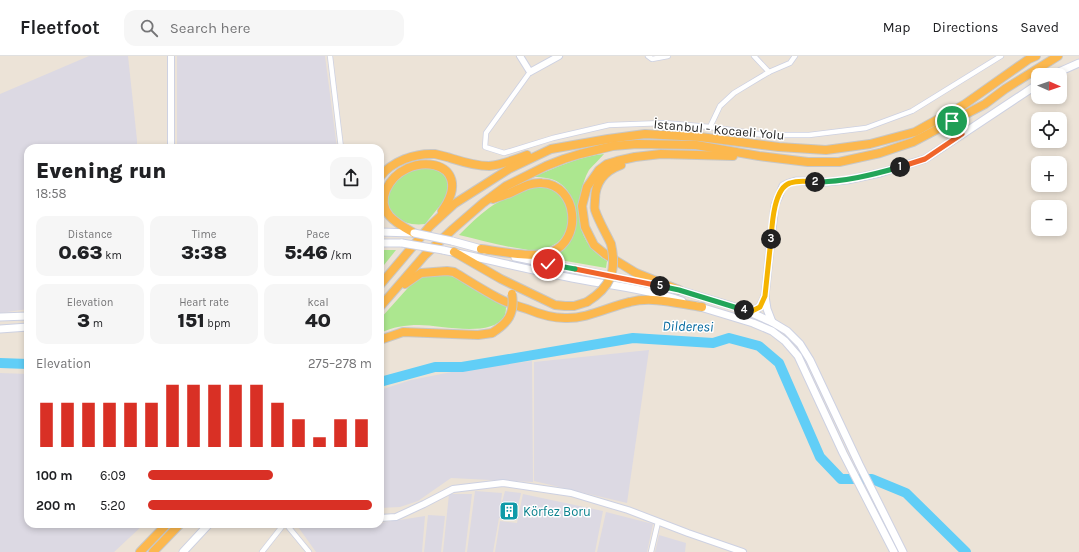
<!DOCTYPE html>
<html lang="en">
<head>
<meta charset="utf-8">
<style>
	:root { --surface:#fff; --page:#f6f6f6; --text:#202124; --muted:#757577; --line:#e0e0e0; --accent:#d93025 }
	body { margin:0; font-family:Karla,sans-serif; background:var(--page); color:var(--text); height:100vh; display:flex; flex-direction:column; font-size:15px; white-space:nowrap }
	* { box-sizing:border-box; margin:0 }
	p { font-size:13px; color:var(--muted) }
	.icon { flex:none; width:22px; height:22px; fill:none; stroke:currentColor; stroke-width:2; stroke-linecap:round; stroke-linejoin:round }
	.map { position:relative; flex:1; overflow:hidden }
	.drawer { position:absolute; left:24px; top:88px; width:360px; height:384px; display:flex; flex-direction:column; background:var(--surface); border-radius:12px; box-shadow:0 2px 6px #0003 }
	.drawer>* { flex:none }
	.needle { width:26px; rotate:92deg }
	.fabs { position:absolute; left:1031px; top:12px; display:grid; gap:8px }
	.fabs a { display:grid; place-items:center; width:36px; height:36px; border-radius:8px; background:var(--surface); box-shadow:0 2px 6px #0003; font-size:20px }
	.pin { position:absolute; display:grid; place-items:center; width:34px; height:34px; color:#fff; margin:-17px; border:2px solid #fff; border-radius:50%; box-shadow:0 1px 4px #0007 }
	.km { position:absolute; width:20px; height:20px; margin:-10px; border-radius:50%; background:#222; color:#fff; font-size:11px; line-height:20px; text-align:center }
	.round { display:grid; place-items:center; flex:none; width:42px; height:42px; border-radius:12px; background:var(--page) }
	.summary { display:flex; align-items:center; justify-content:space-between; height:68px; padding:0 12px }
	h1 { font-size:22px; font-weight:800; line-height:30px }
	.metrics { display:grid; grid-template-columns:repeat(3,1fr); gap:6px; height:68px; padding:4px 12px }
	.metrics div { display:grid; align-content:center; border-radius:10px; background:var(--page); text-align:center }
	.metrics b { font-size:20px; font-weight:800 }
	.metrics small { font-size:11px; font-weight:400 }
	.metrics p { font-size:11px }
	.chart { height:112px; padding:8px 12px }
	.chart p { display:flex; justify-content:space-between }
	.chart svg { width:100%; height:72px; margin-top:4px; stroke:var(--accent); stroke-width:6 }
	ul { padding:0 12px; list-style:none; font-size:13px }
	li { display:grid; grid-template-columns:64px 48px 1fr; align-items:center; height:30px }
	li i { height:10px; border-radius:5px; background:var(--accent) }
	header { display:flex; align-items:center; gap:24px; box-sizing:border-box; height:56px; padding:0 20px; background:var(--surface); border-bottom:1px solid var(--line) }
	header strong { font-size:19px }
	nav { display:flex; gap:22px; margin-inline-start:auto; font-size:14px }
	.search { width:280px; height:36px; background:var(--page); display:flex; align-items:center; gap:10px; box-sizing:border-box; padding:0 14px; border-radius:12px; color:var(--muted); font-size:15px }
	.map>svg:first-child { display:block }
	.industrial { fill:#dcd9e3 }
	.green { fill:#ace78f }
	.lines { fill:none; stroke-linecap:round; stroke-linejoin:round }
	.river { stroke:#61cef7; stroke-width:10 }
	.minor-casing { stroke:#cdd1e2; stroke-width:6 }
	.tertiary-casing { stroke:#cdd1e2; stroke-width:8 }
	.secondary-casing { stroke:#cdd1e2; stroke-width:9 }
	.trunk-casing { stroke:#c7c7c7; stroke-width:10 }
	.minor { stroke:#fff; stroke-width:4.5 }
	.tertiary { stroke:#fff; stroke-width:6 }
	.secondary { stroke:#fff; stroke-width:7 }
	.trunk { stroke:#fcb84e; stroke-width:8 }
	.secondary-bridge-casing { stroke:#cdd1e2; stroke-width:9; stroke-linecap:butt }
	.trunk-bridge-casing { stroke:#c7c7c7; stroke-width:10; stroke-linecap:butt }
	.secondary-bridge { stroke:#fff; stroke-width:7 }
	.trunk-bridge { stroke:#fcb84e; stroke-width:8 }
	.split-1-casing { stroke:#fff; stroke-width:8 }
	.split-2-casing { stroke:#fff; stroke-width:8 }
	.split-3-casing { stroke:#fff; stroke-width:8 }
	.split-4-casing { stroke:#fff; stroke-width:8 }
	.split-5-casing { stroke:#fff; stroke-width:8 }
	.split-6-casing { stroke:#fff; stroke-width:8 }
	.split-7-casing { stroke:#fff; stroke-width:8 }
	.split-1 { stroke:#f0652b; stroke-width:5 }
	.split-2 { stroke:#22a559; stroke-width:5 }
	.split-3 { stroke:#f5b400; stroke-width:5 }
	.split-4 { stroke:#f5b400; stroke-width:5 }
	.split-5 { stroke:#22a559; stroke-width:5 }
	.split-6 { stroke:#f0652b; stroke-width:5 }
	.split-7 { stroke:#22a559; stroke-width:5 }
	.labels { text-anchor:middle; stroke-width:3; stroke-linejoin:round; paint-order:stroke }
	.street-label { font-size:13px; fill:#272727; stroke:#fff }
	.culture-label { font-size:13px; fill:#0d838f; stroke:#fff; text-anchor:start }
	.water-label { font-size:14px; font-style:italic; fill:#04699f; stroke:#fff }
</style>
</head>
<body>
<header>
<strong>Fleetfoot</strong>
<div class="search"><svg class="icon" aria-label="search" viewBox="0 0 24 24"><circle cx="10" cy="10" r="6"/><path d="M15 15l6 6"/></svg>Search here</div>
<nav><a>Map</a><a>Directions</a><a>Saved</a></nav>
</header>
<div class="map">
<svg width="1079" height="496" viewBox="0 0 1079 496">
	<rect width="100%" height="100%" fill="#ece3d7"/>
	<g class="industrial">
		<path d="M89,0H128L137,84V92H28V253L0,257V38Z"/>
		<path d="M177,0H325L337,92H177Z"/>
		<path d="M649,294L627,447L534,425V306Z"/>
		<path d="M532,305L533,426L451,422L418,445L400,451L380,452V334L411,324L467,313Z"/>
		<path d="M0,317L28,318V468H144L114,496H0Z"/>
		<path d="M475,435L502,437L500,454L505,435L521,437L515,464L499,462L493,496H467Z"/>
		<path d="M449,438H472L465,496H443Z"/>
		<path d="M523,438L603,455L595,496H495L500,465L517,467Z"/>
		<path d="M606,456L653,468L647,496H597Z"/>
		<path d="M428,459L445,460L441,496H424Z"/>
		<path d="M425,460L422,496H316L296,468H380V467Z"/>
		<path d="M659,479L686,487L685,496H655Z"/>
	</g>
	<g class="green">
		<path d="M604,98C599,104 593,109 589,114C585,121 582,130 581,138C575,166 582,190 607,205L606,212L560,204L546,201C551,195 574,173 575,169C577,163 576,155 574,150C568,127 555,121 533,121C555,112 580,100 604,98Z"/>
		<path d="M431,111L442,117L447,123L448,135L443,146L425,168C405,171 381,159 389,136C389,133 390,130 392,127C396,124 402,119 407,116C414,112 424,112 431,111Z"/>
		<path d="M541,130C544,131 548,131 550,132C571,141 576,171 558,186C553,190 545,193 538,194C533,195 528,194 523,193C501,190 480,184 459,179C469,169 478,160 489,152C503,142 525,134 541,130Z"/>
		<path d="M380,194H396L380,214Z"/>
		<path d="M443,217C465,224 486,238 506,249C506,253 506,257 504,261C490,282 440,269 419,269C405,269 393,271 380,277V263L415,224L420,221Z"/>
	</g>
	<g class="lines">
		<g class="river">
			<path d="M0,307L28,308"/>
			<path d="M380,326L435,311H462L633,282L713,287L729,282L759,290L779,307L820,401L841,423H872L906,437L966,496"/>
		</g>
		<defs>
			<g id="minor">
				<path d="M330,0L341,92"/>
				<path d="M648,0L652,3L668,0"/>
				<path d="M754,0L769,16"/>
				<path d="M530,16L486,77L485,91L504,97L553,82L609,69L664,67L710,71L765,79H809L866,72L912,55L1001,0"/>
				<path d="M710,71L720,50L734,37L769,16L790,7L795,0"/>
				<path d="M286,468L309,496"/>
				<path d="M262,496L284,468"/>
				<path d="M651,496L658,466"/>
			</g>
			<g id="tertiary">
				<path d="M171,0V92"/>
				<path d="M520,0L530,16L559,0"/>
				<path d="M380,462L396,461L424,448L453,433L503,427L571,437L628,454L688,477L743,496"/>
			</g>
			<g id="secondary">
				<path d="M1052,19L1079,7"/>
				<path d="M952,65L962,78"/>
				<path d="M380,176L412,177"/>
				<path d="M452,185L485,194"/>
				<path d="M380,187H402"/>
				<path d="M443,194C486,203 529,214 572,222C609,229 646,233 682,245"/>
				<path d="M515,201L679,234L745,254L772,266L787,275L800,288L810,304L859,408L903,496"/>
				<path d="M765,240L772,174L775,149L783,130L789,127L796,125L826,126L847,124L880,117L925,103L1038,28"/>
				<path d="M697,250L753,267L772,275L785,285L798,300L843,397L894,496"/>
				<path d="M750,256L760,251L765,240L767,253L772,266"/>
				<path d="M0,261L28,260"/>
				<path d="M0,273L28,271"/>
				<path d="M183,496L209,468"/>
			</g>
			<g id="trunk">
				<path d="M380,121C392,105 415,97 435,98C439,99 443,100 447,101C460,105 474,110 489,110C502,109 514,104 527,99"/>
				<path d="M414,177C398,168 376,157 386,134C404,92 479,103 442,155"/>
				<path d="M611,188C606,177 599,166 595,154C594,151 595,148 595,144C595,127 604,115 621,109"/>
				<path d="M481,193C500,195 533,203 551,196C583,184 578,129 542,127C530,126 521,132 510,137C505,139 499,141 493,143"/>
				<path d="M454,196L501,223L555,249L565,250H574L587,246"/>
				<path d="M405,228L421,217L447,215L454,216C469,225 483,234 498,242C507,247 517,250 527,253C539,258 552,262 565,262C587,263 608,251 630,246C653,240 679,248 702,251"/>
				<path d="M380,229L430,170L454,148L509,113L551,93L608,83L645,78L700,81L779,91L826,94L870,88L915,76L965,48L1029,3L1036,0"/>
				<path d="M679,234L636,217L605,198L594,189L585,171L582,150L587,131L599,114L607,108L617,105L635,101L661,98L733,100"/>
				<path d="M380,251L425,199L453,173L483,147L506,130L546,110L564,103L580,98L613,90L637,88L696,89L759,100L808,106H839L880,97L913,86L985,48L1005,33L1058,0"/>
				<path d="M380,284L403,276L478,279L492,277"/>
				<path d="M140,496L167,468"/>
				<path d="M153,496L180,468"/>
			</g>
		</defs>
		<use href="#minor" class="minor-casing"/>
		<use href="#tertiary" class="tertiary-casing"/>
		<use href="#secondary" class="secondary-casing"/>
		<use href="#trunk" class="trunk-casing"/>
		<use href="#minor" class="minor"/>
		<use href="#tertiary" class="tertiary"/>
		<use href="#secondary" class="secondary"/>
		<use href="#trunk" class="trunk"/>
		<defs>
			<g id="secondary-bridge">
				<path d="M414,177L452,185"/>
				<path d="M402,187L443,194"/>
			</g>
			<g id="trunk-bridge">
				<path d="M587,246C611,231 617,215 611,188"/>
				<path d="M492,277C508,267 515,258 512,238"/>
			</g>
		</defs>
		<use href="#secondary-bridge" class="secondary-bridge-casing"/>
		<use href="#trunk-bridge" class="trunk-bridge-casing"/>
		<use href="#secondary-bridge" class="secondary-bridge"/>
		<use href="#trunk-bridge" class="trunk-bridge"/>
	</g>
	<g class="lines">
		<defs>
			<path id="split-1" d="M900,111L925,103L962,78L952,65"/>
			<path id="split-2" d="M815,126C844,126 872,119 900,111"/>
			<path id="split-3" d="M771,183C772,168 774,132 790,127C798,124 807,125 815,126"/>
			<path id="split-4" d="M744,254L750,256L760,251L765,240L771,183"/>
			<path id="split-5" d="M660,230L679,234L744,254"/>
			<path id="split-6" d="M575,213L660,230"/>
			<path id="split-7" d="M548,208L575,213"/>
		</defs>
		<use href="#split-1" class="split-1-casing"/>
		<use href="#split-2" class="split-2-casing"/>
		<use href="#split-3" class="split-3-casing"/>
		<use href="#split-4" class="split-4-casing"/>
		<use href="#split-5" class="split-5-casing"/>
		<use href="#split-6" class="split-6-casing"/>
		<use href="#split-7" class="split-7-casing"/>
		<use href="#split-1" class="split-1"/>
		<use href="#split-2" class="split-2"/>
		<use href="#split-3" class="split-3"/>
		<use href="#split-4" class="split-4"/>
		<use href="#split-5" class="split-5"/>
		<use href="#split-6" class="split-6"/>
		<use href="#split-7" class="split-7"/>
	</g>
	<defs>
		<symbol id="building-square" viewBox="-11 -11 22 22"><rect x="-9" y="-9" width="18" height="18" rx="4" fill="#0f9aa8" stroke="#fff"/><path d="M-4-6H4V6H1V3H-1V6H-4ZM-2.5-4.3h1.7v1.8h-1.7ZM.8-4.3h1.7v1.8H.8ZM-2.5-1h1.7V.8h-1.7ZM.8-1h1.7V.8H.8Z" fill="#fff"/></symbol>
	</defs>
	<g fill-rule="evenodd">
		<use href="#building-square" x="498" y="444" width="22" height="22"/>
	</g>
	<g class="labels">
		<g class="street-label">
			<text transform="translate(719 73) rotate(5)" y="5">İstanbul - Kocaeli Yolu</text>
		</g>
		<g class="culture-label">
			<text x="523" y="460">Körfez Boru</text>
		</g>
		<g class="water-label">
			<text transform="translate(688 270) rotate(1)" y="5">Dilderesi</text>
		</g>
	</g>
</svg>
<div class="fabs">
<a><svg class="needle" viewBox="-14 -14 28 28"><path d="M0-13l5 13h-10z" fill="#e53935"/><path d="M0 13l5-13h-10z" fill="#757577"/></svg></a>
<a><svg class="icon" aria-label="locate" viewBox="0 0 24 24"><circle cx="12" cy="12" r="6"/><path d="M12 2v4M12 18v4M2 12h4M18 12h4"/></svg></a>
<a>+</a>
<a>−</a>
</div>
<div class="pin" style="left:952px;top:65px;background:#1e9e55"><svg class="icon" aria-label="arrive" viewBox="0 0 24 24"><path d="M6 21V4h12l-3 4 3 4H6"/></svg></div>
<div class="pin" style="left:548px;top:208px;background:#d93025"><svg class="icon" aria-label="check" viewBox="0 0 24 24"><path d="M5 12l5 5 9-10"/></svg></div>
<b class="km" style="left:900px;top:111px">1</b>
<b class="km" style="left:815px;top:126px">2</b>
<b class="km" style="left:771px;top:183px">3</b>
<b class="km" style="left:744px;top:254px">4</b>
<b class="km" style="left:660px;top:230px">5</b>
<section class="drawer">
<div class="summary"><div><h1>Evening run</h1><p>18:58</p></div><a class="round"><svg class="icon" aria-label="share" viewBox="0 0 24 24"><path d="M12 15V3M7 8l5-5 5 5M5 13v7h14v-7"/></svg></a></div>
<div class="metrics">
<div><p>Distance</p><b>0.63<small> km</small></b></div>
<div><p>Time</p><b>3:38</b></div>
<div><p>Pace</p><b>5:46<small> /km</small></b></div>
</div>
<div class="metrics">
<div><p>Elevation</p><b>3<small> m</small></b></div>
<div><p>Heart rate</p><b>151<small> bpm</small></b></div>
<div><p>kcal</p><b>40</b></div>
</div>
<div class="chart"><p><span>Elevation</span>275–278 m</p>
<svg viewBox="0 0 160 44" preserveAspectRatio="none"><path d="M5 44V17M15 44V17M25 44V17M35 44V17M45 44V17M55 44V17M65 44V6M75 44V6M85 44V6M95 44V6M105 44V6M115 44V17M125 44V27M135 44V38M145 44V27M155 44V27"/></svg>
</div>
<ul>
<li><b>100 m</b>6:09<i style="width:56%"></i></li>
<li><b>200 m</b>5:20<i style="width:100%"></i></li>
</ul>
</section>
</div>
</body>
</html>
